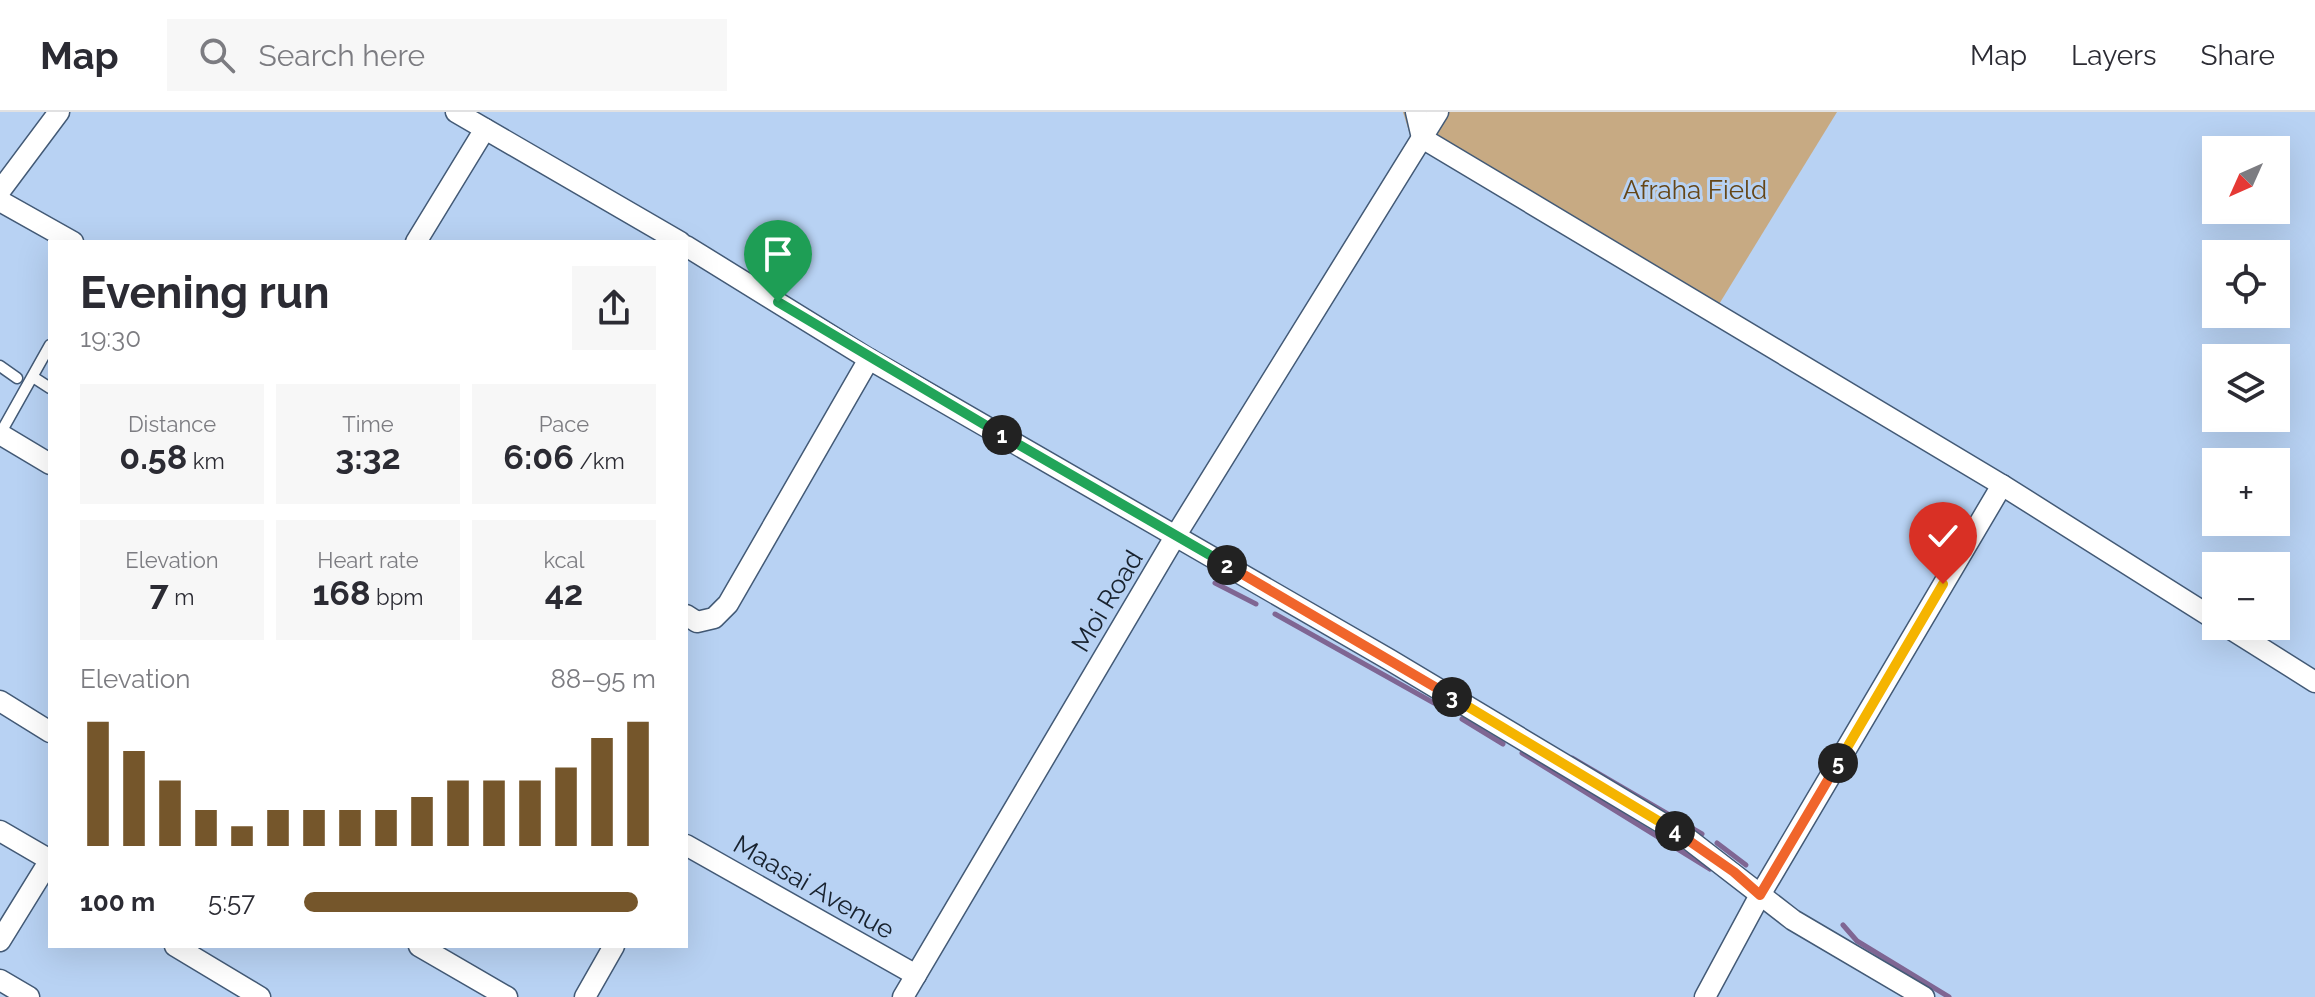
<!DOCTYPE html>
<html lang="en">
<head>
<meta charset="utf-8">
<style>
	:root { --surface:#fff; --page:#f7f7f7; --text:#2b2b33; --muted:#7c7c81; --line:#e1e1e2; --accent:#75562b }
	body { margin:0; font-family:Raleway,sans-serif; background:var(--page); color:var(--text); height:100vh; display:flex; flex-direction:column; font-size:30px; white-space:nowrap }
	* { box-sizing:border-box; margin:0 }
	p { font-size:26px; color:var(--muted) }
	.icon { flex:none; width:44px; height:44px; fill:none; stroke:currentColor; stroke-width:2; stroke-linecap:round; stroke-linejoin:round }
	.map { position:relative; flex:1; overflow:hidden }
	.panel { position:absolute; left:48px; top:128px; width:640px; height:708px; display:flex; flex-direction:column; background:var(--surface); border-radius:0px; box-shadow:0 8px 32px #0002 }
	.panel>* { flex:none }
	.needle { width:52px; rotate:225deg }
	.buttons { position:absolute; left:2202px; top:24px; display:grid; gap:16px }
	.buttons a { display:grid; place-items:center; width:88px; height:88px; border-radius:0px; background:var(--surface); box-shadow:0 8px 32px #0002; font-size:40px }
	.pin { position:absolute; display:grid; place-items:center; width:68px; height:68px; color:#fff; margin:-82px -34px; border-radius:50% 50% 50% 0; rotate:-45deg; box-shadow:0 0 8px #0007 }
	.pin .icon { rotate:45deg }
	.km { position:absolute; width:40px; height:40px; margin:-20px; border-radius:50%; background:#222; color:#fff; font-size:22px; line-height:40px; text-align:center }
	.round { display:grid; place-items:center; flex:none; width:84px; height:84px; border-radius:0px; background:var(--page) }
	.headline { display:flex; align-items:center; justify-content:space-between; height:136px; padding:0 32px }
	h1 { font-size:44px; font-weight:700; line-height:60px }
	.figures { display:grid; grid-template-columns:repeat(3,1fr); gap:12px; height:136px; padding:8px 32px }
	.figures div { display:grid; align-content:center; border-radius:0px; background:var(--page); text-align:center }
	.figures b { font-size:34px; font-weight:700 }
	.figures small { font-size:22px; font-weight:400 }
	.figures p { font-size:22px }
	.chart { height:224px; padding:16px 32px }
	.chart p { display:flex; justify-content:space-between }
	.chart svg { width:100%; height:144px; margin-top:8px; stroke:var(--accent); stroke-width:6 }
	ul { padding:0 32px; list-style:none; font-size:26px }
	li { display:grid; grid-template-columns:128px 96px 1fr; align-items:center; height:60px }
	li i { height:20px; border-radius:10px; background:var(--accent) }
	header { display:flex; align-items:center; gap:48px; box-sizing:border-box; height:112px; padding:0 40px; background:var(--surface); border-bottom:2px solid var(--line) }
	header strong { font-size:38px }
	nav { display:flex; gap:44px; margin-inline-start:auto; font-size:28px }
	.search { width:560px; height:72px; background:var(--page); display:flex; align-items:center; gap:20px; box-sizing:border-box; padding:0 28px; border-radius:0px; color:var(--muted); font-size:30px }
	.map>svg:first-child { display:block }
	.green { fill:#c7aa83 }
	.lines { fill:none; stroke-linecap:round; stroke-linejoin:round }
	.stream { stroke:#7f6693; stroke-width:5 }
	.lane-casing { stroke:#435a76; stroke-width:13 }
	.street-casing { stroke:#435a76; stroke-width:23 }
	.lane { stroke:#fff; stroke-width:10 }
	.street { stroke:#fff; stroke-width:20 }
	.split-1-casing { stroke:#fff; stroke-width:16 }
	.split-2-casing { stroke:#fff; stroke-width:16 }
	.split-3-casing { stroke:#fff; stroke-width:16 }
	.split-4-casing { stroke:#fff; stroke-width:16 }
	.split-5-casing { stroke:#fff; stroke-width:16 }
	.split-6-casing { stroke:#fff; stroke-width:16 }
	.split-1 { stroke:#22a559; stroke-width:10 }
	.split-2 { stroke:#22a559; stroke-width:10 }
	.split-3 { stroke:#f0652b; stroke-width:10 }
	.split-4 { stroke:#f5b400; stroke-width:10 }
	.split-5 { stroke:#f0652b; stroke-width:10 }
	.split-6 { stroke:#f5b400; stroke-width:10 }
	.labels { text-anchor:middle; stroke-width:6; stroke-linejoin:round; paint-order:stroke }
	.park-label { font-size:26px; fill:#654617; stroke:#b8d2f3 }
	.street-label { font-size:26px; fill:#18222e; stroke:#b8d2f3 }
</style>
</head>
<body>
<header>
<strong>Map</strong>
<div class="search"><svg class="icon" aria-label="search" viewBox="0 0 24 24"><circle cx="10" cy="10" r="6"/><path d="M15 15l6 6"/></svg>Search here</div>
<nav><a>Map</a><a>Layers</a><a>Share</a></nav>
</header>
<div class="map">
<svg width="2315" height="885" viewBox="0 0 2315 885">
	<rect width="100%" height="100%" fill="#b8d2f3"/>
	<path class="green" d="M1403,0H1837L1713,202L1411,26Z"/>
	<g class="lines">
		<g class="stream">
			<path d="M1215,471L1256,492"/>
			<path d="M1275,502L1434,591"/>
			<path d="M1462,607L1503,632"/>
			<path d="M1522,641L1710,757"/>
			<path d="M1572,646L1702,722"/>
			<path d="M1717,731L1746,753"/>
			<path d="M1843,813L1857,829L1949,885"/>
		</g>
		<defs>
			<g id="lane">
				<path d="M0,254L17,266"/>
				<path d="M33,265L50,276"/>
				<path d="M0,322L50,233"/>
			</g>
			<g id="street">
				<path d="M456,0L680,130"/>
				<path d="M1416,0L1422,26L2002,373L2216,508"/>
				<path d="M0,79L59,0"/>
				<path d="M0,89L73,130"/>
				<path d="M416,130L485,17"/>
				<path d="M686,134L869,247L1390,548L1687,726L1793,808L1924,885"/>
				<path d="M0,322L50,352"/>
				<path d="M686,503L697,510L714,506L728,492L869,247"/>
				<path d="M2226,514L2315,570"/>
				<path d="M0,589L50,620"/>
				<path d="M0,719L50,748"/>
				<path d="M686,733L916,863"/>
				<path d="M0,829L50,748"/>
				<path d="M175,834L260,885"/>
				<path d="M419,834L507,885"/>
				<path d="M0,868L29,885"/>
				<path d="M585,885L614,834"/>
				<path d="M903,885L1176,423L1438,0"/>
				<path d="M1705,885L1760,783L2002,373"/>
			</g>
		</defs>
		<use href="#lane" class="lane-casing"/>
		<use href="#street" class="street-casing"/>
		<use href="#lane" class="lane"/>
		<use href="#street" class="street"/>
	</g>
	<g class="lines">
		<defs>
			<path id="split-1" d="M778,190L1002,323"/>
			<path id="split-2" d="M1002,323L1227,453"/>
			<path id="split-3" d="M1227,453L1452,585"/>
			<path id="split-4" d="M1452,585L1675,719"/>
			<path id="split-5" d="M1675,719L1734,760L1760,783L1838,651"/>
			<path id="split-6" d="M1838,651L1943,472"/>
		</defs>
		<use href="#split-1" class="split-1-casing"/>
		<use href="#split-2" class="split-2-casing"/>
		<use href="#split-3" class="split-3-casing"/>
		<use href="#split-4" class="split-4-casing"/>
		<use href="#split-5" class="split-5-casing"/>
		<use href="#split-6" class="split-6-casing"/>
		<use href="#split-1" class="split-1"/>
		<use href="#split-2" class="split-2"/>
		<use href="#split-3" class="split-3"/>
		<use href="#split-4" class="split-4"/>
		<use href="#split-5" class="split-5"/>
		<use href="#split-6" class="split-6"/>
	</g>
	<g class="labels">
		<g class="park-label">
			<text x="1695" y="87">Afraha Field</text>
		</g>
		<g class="street-label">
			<text transform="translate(1107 489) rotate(-59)" y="9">Moi Road</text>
			<text transform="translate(814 775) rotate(30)" y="9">Maasai Avenue</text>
		</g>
	</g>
</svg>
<div class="buttons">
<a><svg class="needle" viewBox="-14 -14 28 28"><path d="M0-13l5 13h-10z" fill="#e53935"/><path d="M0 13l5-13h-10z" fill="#7c7c81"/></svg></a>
<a><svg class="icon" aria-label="locate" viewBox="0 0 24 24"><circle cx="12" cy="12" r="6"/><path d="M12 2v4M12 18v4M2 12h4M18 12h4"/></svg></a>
<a><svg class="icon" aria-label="layers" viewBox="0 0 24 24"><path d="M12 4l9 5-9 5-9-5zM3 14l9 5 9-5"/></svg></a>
<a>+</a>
<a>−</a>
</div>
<div class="pin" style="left:778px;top:190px;background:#1e9e55"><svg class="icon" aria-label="arrive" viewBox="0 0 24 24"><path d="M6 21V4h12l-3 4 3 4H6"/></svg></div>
<div class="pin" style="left:1943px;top:472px;background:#d93025"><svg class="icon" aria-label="check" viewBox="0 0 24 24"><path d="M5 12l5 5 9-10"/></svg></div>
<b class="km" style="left:1002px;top:323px">1</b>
<b class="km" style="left:1227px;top:453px">2</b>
<b class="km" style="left:1452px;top:585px">3</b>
<b class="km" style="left:1675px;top:719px">4</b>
<b class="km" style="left:1838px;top:651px">5</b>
<section class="panel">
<div class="headline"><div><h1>Evening run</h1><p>19:30</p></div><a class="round"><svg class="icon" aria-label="share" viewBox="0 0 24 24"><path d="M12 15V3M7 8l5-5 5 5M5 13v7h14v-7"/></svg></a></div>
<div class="figures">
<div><p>Distance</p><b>0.58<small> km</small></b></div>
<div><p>Time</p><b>3:32</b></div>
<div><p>Pace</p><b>6:06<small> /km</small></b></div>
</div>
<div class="figures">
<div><p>Elevation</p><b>7<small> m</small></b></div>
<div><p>Heart rate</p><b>168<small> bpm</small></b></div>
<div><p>kcal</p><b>42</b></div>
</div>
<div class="chart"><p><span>Elevation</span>88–95 m</p>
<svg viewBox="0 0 160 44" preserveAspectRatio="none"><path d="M5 44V6M15 44V15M25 44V24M35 44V33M45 44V38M55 44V33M65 44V33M75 44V33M85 44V33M95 44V29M105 44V24M115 44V24M125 44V24M135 44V20M145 44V11M155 44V6"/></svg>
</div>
<ul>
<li><b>100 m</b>5:57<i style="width:95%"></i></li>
</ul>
</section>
</div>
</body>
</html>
